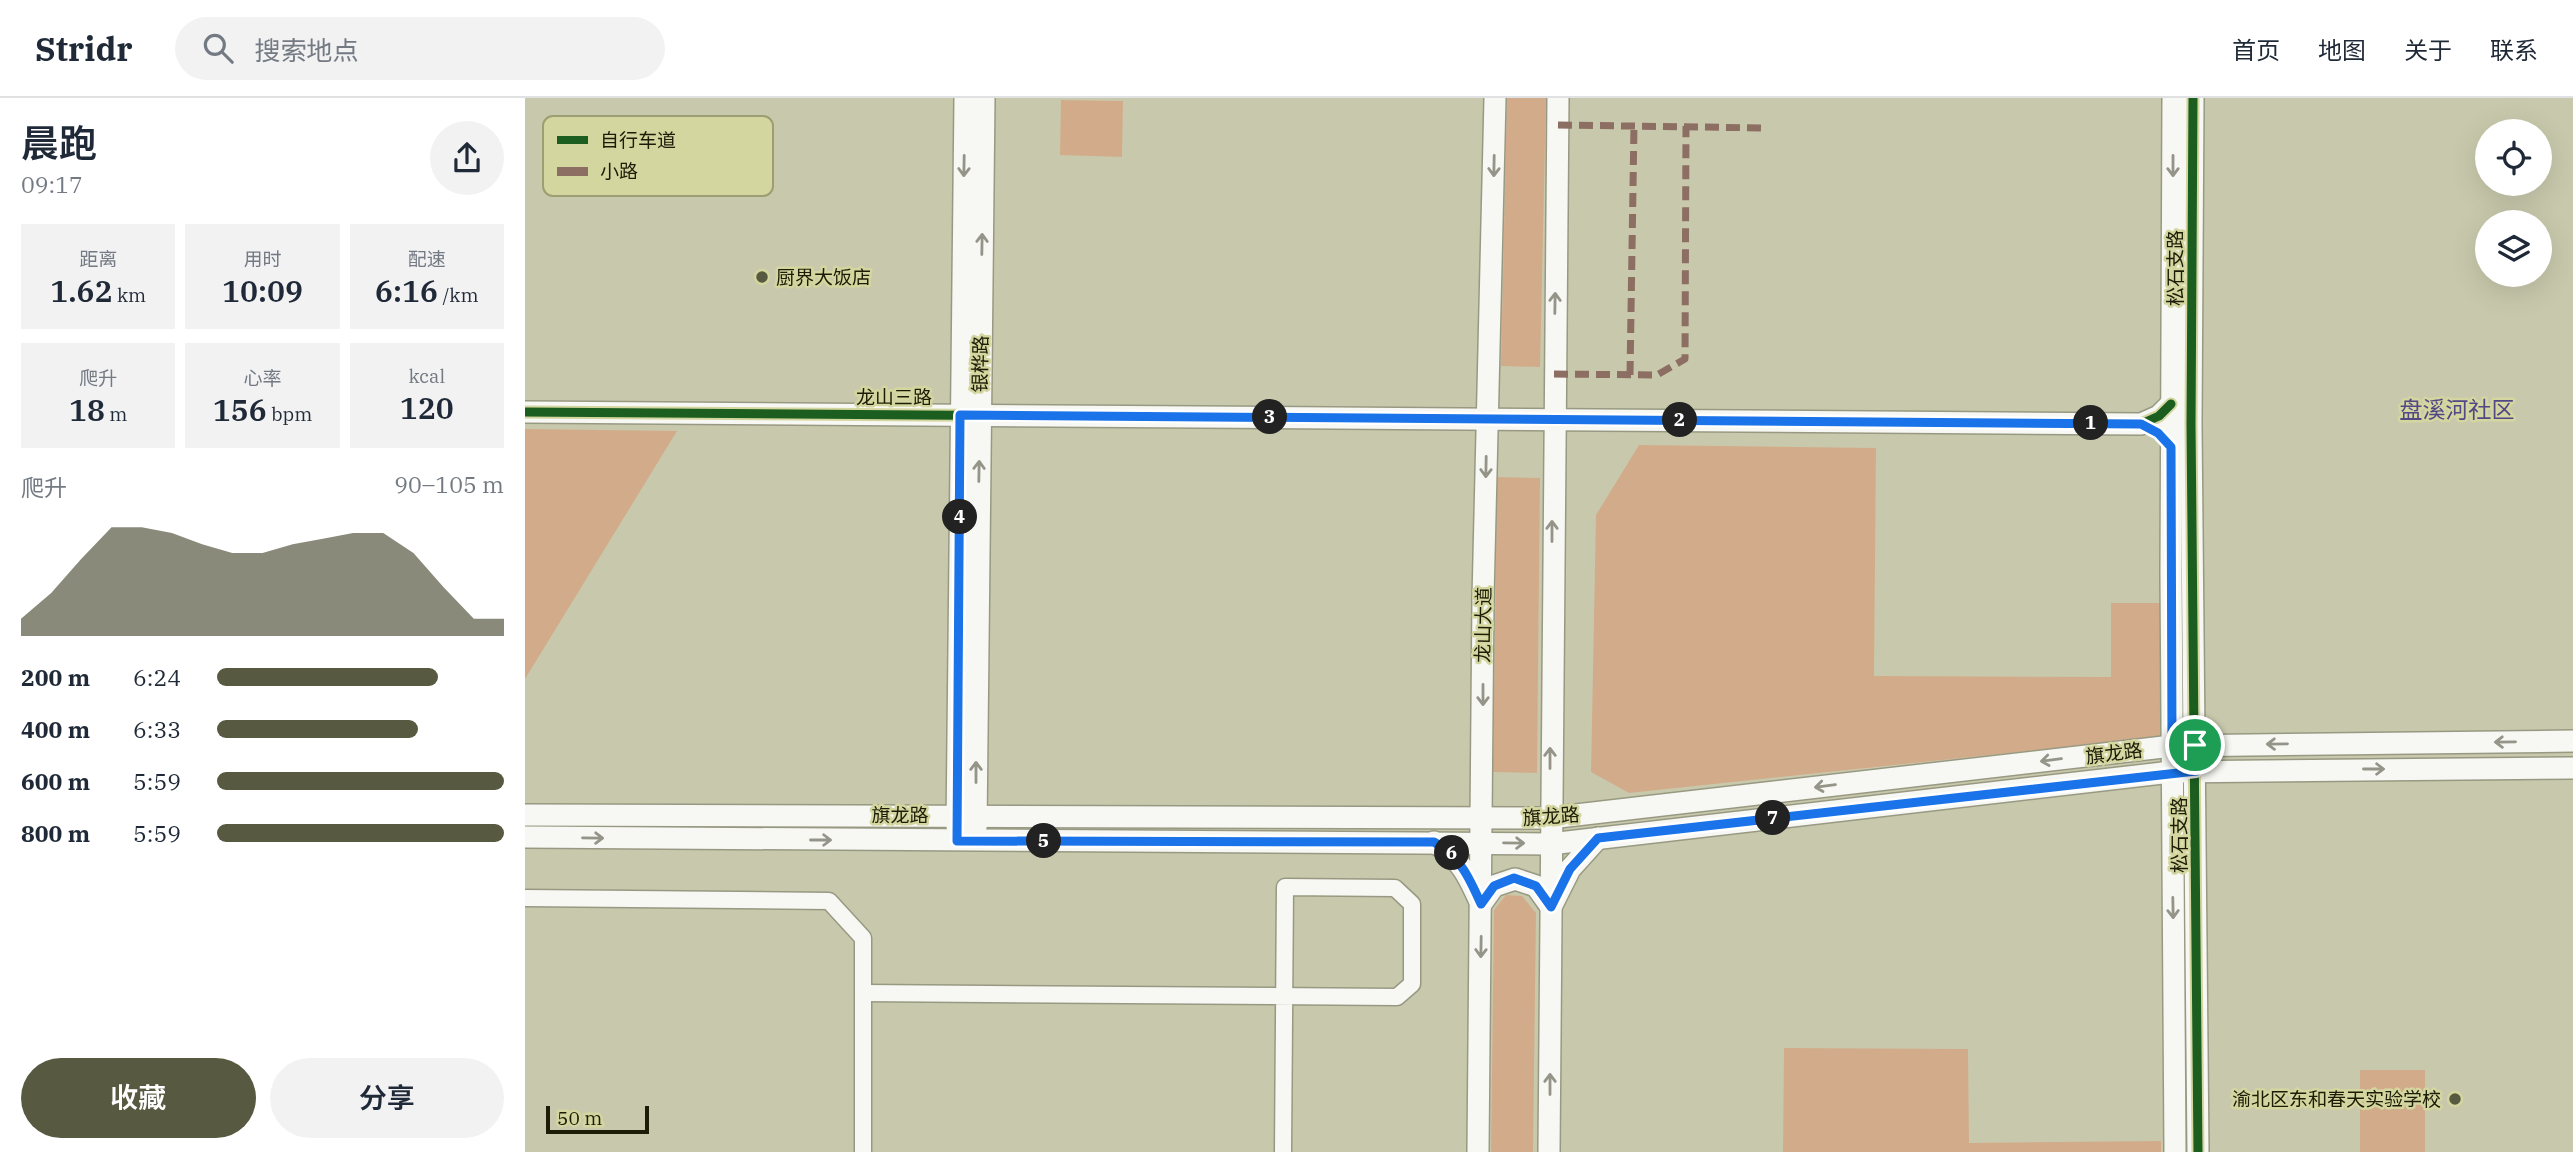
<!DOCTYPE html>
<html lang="zh">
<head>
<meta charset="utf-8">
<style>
	:root { --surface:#fff; --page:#f2f2f3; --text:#1f2937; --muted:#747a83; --line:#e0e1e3; --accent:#585941 }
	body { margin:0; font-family:"IBM Plex Serif","Noto Sans SC",serif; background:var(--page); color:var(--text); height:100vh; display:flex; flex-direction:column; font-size:26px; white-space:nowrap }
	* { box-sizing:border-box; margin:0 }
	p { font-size:23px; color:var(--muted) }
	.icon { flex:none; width:38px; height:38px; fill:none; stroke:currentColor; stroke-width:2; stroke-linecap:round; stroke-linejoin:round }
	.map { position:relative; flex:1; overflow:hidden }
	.drawer { display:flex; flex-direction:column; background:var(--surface); width:525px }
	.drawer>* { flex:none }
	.fabs { position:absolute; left:1950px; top:21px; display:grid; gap:14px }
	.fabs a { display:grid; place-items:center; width:77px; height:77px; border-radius:50%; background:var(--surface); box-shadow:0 7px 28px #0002; font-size:35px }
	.scale { position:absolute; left:21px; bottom:18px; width:103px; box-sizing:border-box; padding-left:7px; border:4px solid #1c1c07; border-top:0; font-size:19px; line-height:24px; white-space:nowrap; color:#1c1c07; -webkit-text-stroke:5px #d4d69f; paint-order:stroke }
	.pin { position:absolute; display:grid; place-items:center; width:60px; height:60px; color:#fff; margin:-30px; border:4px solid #fff; border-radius:50%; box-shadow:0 2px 7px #0007 }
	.km { position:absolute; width:35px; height:35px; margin:-18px; border-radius:50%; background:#222; color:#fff; font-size:19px; line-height:35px; text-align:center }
	.round { display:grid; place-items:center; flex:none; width:74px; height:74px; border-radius:37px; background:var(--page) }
	.head { display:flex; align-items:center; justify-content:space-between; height:119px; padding:0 21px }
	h1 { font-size:38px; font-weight:600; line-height:52px }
	.figures { display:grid; grid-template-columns:repeat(3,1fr); gap:10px; height:119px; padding:7px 21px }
	.figures div { display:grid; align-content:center; border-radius:0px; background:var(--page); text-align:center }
	.figures b { font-size:30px; font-weight:600 }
	.figures small { font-size:19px; font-weight:400 }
	.figures p { font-size:19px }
	.chart { height:196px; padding:14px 21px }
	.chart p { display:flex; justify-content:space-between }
	.chart svg { width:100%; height:126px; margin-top:7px; fill:var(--accent); opacity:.7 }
	.action { display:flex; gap:14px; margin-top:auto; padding:14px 21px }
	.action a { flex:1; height:80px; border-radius:42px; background:var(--accent); color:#fff; font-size:28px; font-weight:600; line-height:80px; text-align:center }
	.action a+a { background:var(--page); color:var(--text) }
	ul { padding:0 21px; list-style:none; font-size:23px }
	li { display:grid; grid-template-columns:112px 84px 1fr; align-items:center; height:52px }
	li i { height:18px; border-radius:9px; background:var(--accent) }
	header { display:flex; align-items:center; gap:42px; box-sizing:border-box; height:98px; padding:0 35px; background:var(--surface); border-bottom:2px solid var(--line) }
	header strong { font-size:33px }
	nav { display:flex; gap:38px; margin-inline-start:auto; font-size:24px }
	.search { width:490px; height:63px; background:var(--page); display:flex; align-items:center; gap:18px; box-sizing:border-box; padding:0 24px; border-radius:38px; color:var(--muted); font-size:26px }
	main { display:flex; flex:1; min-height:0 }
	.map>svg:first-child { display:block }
	.green { fill:#d2ac8a }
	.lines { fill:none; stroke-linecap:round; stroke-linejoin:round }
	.street-casing { stroke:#989982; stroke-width:19 }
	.secondary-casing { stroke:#989982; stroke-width:24 }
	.street { stroke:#f7f7f3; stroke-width:16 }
	.secondary { stroke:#f7f7f3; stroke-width:21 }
	.quiet { stroke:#8d6e63; stroke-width:7; stroke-dasharray:14 7; stroke-linecap:butt }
	.cycleway-casing { stroke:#d4d69f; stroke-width:13 }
	.cycleway { stroke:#1b5e20; stroke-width:9 }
	.oneway { stroke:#949489 }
	.route-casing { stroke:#fff; stroke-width:14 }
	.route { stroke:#1a73e8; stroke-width:9 }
	.poi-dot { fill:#585941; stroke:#d4d69f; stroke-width:2.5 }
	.labels { text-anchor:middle; stroke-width:5; stroke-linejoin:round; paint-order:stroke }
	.street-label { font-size:19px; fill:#1c1c07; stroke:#d4d69f }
	.poi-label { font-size:19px; fill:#1c1c07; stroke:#d4d69f; text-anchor:start }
	.quarter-label { font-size:23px; fill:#534886; stroke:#d4d69f }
	.key { fill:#d4d69f; stroke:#9d9e71; stroke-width:2 }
	.key-label { font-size:19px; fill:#1c1c07 }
</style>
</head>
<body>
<header>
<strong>Stridr</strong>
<div class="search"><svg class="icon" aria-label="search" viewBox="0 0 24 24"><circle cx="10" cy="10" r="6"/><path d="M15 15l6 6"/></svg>搜索地点</div>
<nav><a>首页</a><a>地图</a><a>关于</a><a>联系</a></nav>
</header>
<main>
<section class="drawer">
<div class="head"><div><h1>晨跑</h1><p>09:17</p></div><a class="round"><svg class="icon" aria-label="share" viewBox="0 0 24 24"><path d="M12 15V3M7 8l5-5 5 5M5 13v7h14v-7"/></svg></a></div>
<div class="figures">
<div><p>距离</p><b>1.62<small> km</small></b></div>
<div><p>用时</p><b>10:09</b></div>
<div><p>配速</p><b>6:16<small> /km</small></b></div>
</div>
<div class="figures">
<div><p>爬升</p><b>18<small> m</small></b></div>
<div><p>心率</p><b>156<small> bpm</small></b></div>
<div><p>kcal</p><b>120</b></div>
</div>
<div class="chart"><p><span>爬升</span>90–105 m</p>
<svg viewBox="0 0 160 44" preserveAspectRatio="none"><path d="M0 44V38L10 29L20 17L30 6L40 6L50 8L60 12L70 15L80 15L90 12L100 10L110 8L120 8L130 15L140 27L150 38L160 38V44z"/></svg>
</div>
<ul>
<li><b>200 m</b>6:24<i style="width:77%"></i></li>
<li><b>400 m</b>6:33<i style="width:70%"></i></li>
<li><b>600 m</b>5:59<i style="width:100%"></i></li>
<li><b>800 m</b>5:59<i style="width:100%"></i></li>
</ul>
<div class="action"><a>收藏</a><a>分享</a></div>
</section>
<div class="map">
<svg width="2048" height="1054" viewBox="0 0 2048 1054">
	<rect width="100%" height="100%" fill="#c8c9ac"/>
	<g class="green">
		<path d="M982,0H1021L1015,269L976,268Z"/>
		<path d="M536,2L598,3L597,59L535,57Z"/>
		<path d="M0,331L152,333L0,581Z"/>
		<path d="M1114,347L1351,350L1349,578L1586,579V505H1636V639L1104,695L1066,674L1071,417Z"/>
		<path d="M972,379L1015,380L1012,675L968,674Z"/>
		<path d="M981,797L997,798L1011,815L1008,1054H966L969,812Z"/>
		<path d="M1259,950L1443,951L1444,1045L1636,1043V1054H1258Z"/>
		<rect x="1835" y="972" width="65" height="82"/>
	</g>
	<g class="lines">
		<defs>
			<g id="street">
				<path d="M0,800L304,803L338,840V1054"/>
				<path d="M339,895L872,899L887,886V806L870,790L760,789L758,1054"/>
			</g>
			<g id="secondary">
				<path d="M1648,0L1646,476L1650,1054"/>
				<path d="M1668,0L1666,326L1673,1054"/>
				<path d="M0,314L1616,326L1634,318L1646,306"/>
				<path d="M0,717L1025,720L1647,648L2048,643"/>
				<path d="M432,729L440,0"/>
				<path d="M451,730L459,0"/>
				<path d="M0,739L1025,746L1646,674L2048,670"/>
				<path d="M909,744C935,759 944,779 956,806L969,788L990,781L1011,788L1026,809L1045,771L1073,740"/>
				<path d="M953,1054L958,500L970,0"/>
				<path d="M1024,1054L1033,0"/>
			</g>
		</defs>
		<use href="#street" class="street-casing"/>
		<use href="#secondary" class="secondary-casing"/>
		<use href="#street" class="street"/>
		<use href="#secondary" class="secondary"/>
		<g class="quiet">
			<path d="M1033,27L1241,30"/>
			<path d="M1029,276L1132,277L1160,261L1161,28"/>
			<path d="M1105,277L1109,27"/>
		</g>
		<defs>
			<g id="cycleway">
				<path d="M1668,0L1666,326L1673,1054"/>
				<path d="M0,314L1616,326L1634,318L1646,306"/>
			</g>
		</defs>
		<use href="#cycleway" class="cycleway-casing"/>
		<use href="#cycleway" class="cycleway"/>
	</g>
	<defs><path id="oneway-shaft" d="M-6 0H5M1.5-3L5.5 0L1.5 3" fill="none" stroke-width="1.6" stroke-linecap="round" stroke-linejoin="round" transform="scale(1.75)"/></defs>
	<g class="oneway">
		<use href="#oneway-shaft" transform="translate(439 68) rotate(91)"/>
		<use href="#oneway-shaft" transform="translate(969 68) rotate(91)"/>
		<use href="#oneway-shaft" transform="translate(1648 68) rotate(90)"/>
		<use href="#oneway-shaft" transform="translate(457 146) rotate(-89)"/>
		<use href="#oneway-shaft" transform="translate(1030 205) rotate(-89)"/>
		<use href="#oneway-shaft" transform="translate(961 369) rotate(91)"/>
		<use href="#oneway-shaft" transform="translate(454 373) rotate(-89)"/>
		<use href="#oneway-shaft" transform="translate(1027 433) rotate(-90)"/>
		<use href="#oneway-shaft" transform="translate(958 597) rotate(90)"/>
		<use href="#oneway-shaft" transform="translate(1980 644) rotate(179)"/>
		<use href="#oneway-shaft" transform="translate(1752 646) rotate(179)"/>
		<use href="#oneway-shaft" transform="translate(1025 660) rotate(-90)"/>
		<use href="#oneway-shaft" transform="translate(1526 662) rotate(173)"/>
		<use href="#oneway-shaft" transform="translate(1849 671)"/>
		<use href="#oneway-shaft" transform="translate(451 674) rotate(-90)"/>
		<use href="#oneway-shaft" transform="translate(1300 688) rotate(173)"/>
		<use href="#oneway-shaft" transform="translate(68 740) rotate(1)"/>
		<use href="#oneway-shaft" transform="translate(296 742)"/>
		<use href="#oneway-shaft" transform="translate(989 745) rotate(1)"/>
		<use href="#oneway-shaft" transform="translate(1648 810) rotate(89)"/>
		<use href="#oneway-shaft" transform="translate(956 849) rotate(91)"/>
		<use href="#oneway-shaft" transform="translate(1025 986) rotate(-90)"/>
	</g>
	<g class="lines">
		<defs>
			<path id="route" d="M435,317L1616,326L1633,335L1646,349L1647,648L1670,647L1671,673L1073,740L1045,771L1026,809L1011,788L989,780L969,788L956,806C944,779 935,759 909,744L432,743Z"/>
		</defs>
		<use href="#route" class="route-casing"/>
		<use href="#route" class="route"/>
	</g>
	<g class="poi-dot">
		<circle cx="237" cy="179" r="7"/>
		<circle cx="1930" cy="1001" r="7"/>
	</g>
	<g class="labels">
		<g class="street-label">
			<text transform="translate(1650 170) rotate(-90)" y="7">松石支路</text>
			<text transform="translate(455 266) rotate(-89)" y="7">银桦路</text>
			<text x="369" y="306">龙山三路</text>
			<text transform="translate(958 527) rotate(-89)" y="7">龙山大道</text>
			<text transform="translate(1589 655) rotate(-7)" y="7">旗龙路</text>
			<text x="375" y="724">旗龙路</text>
			<text transform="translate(1026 718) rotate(-4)" y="7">旗龙路</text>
			<text transform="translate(1654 737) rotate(-90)" y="7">松石支路</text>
		</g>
		<g class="poi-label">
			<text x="251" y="186">厨界大饭店</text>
			<text x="1916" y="1008" text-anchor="end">渝北区东和春天实验学校</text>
		</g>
		<g class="quarter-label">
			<text x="1932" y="320">盘溪河社区</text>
		</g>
	</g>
	<rect x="18" y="18" width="230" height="80" rx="10" class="key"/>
	<rect x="32" y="38" width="31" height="8" fill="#1b5e20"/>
	<rect x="32" y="69" width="31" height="9" fill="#8d6e63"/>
	<g class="key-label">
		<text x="75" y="49">自行车道</text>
		<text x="75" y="80">小路</text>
	</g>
</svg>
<div class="fabs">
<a><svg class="icon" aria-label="locate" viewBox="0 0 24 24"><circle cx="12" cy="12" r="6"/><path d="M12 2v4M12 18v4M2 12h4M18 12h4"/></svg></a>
<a><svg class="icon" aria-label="layers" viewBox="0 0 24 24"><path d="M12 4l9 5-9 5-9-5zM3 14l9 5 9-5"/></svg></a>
</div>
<div class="scale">50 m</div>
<div class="pin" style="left:1670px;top:647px;background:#1e9e55"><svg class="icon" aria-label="arrive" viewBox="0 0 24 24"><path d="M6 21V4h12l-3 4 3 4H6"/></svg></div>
<b class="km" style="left:1566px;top:325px">1</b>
<b class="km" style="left:1155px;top:322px">2</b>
<b class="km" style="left:745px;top:319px">3</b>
<b class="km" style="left:435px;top:419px">4</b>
<b class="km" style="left:519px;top:743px">5</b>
<b class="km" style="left:927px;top:755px">6</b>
<b class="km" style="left:1248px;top:720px">7</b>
</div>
</main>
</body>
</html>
